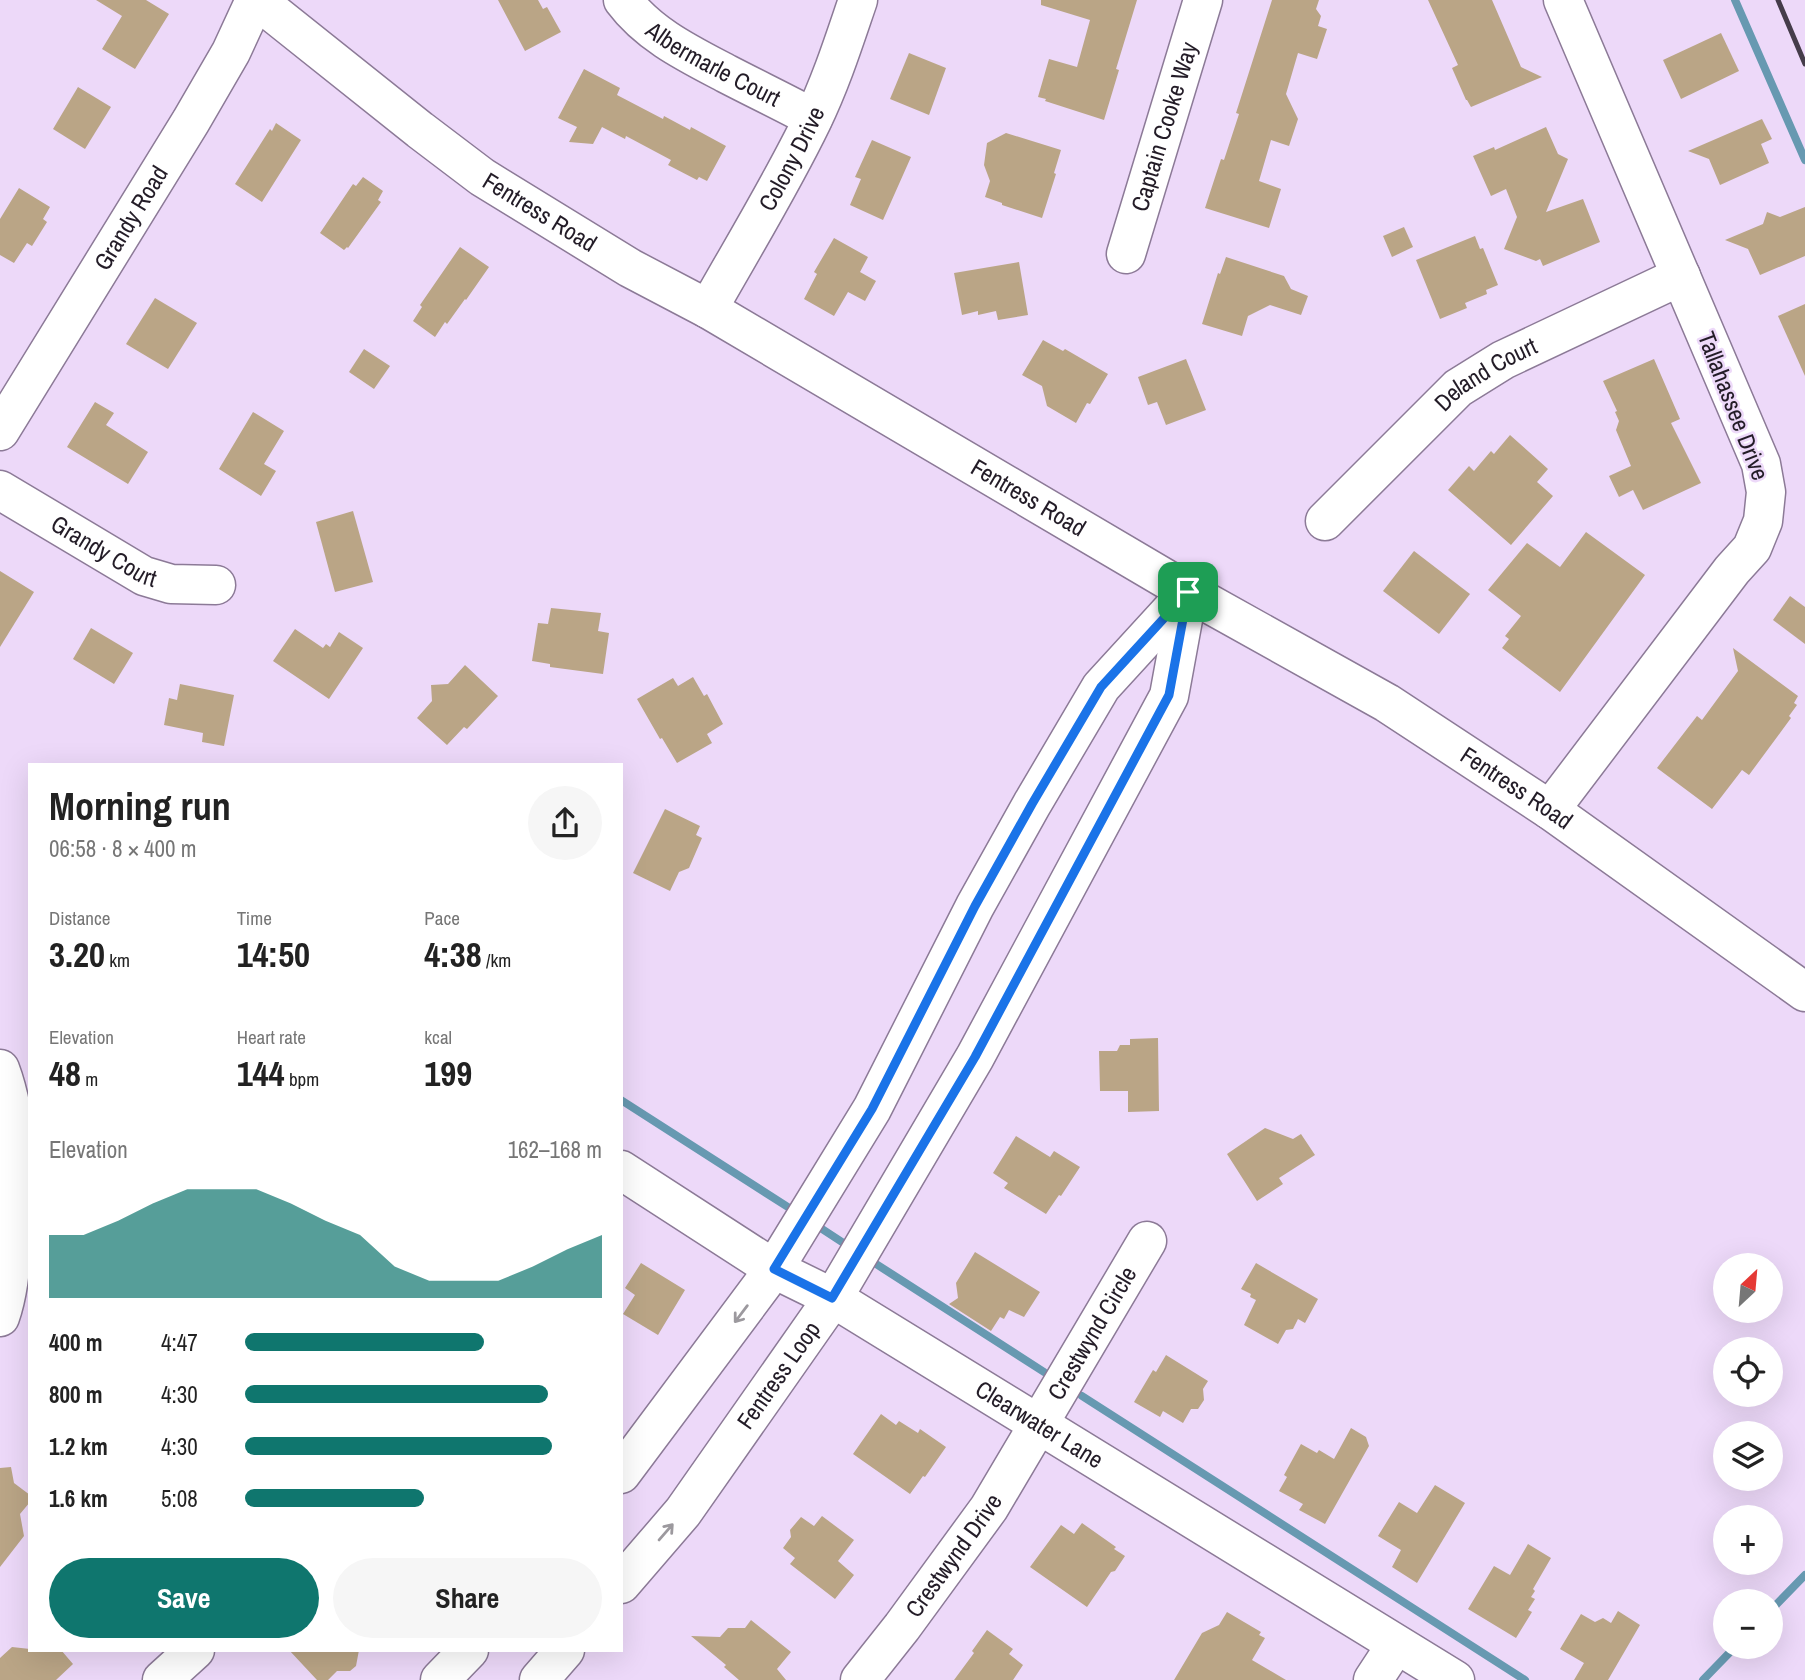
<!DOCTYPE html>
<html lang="en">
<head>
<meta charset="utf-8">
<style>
	:root { --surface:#fff; --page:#f6f6f6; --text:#222; --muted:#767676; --accent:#0f766e }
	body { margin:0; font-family:"Archivo Narrow",sans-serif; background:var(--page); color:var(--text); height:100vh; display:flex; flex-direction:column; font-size:26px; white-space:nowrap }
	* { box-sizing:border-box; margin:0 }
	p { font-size:23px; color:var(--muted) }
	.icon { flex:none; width:38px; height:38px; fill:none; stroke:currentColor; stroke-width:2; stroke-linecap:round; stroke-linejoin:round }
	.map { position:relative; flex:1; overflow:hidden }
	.sheet { position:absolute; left:28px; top:763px; width:595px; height:889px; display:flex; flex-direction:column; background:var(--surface); border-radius:0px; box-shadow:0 7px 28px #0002 }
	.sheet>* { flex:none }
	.needle { width:46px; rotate:26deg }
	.buttons { position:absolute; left:1713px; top:1253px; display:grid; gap:14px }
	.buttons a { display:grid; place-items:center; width:70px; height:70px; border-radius:50%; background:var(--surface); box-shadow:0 7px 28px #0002; font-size:35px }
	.pin { position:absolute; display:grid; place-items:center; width:60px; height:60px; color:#fff; margin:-30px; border-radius:14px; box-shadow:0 4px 10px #0006 }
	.round { display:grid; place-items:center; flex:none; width:74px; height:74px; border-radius:37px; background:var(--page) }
	.summary { display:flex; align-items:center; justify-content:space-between; height:119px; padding:0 21px }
	h1 { font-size:38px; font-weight:700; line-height:52px }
	.stats { display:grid; grid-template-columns:repeat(3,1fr); gap:10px; height:119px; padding:7px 21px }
	.stats div { display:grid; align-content:center }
	.stats b { font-size:35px; font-weight:700 }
	.stats small { font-size:19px; font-weight:400 }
	.stats p { font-size:19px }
	.chart { height:196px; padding:14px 21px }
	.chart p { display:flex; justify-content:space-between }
	.chart svg { width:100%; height:126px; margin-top:7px; fill:var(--accent); opacity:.7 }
	.action { display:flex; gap:14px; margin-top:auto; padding:14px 21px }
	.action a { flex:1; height:80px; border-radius:42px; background:var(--accent); color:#fff; font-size:28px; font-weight:700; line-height:80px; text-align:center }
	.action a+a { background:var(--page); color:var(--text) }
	ul { padding:0 21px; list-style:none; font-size:23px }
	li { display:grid; grid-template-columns:112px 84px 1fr; align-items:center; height:52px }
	li i { height:18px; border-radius:9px; background:var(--accent) }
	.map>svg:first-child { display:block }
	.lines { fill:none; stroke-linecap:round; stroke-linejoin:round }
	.stream { stroke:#6799b1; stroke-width:8 }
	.building { fill:#baa586 }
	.minor-casing { stroke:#8c7a97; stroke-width:41 }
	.minor { stroke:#fff; stroke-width:38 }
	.rail { stroke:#453c4a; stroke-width:5 }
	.oneway { stroke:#9c999e }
	.route-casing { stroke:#fff; stroke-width:14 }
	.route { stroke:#1a73e8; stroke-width:9 }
	.labels { text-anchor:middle; stroke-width:5; stroke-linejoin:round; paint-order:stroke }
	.street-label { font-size:24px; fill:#231c27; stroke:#edd9f9 }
</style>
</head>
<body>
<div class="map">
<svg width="1805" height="1680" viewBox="0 0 1805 1680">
	<rect width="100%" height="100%" fill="#edd9f9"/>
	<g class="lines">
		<g class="stream">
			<path d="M1735,0L1805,160"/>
			<path d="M621,1100L791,1209"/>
			<path d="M819,1227L845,1244"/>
			<path d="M873,1262L1044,1372"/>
			<path d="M1082,1396L1525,1680"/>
			<path d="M1771,1610L1805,1575"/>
			<path d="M1703,1680L1735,1647"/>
		</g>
	</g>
	<g class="building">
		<path d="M96,0H146L169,14L135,69L102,49L122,16Z"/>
		<path d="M498,0H538L543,9L547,7L561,32L525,51Z"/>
		<path d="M1041,0H1137L1116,69L1119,70L1104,120L1045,101L1046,99L1038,97L1049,59L1077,67L1090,20L1041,5Z"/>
		<path d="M1272,0H1319L1316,9L1321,16L1318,26L1327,29L1317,59L1298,53L1286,94L1298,119L1289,146L1271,140L1259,181L1281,189L1269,228L1205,208L1221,159L1224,160L1239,114L1236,113Z"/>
		<path d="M1428,0H1492L1521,67L1542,77L1471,107L1467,100H1466L1452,68L1458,65Z"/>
		<path d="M1721,33L1739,71L1681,99L1663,60Z"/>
		<path d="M909,53L946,68L929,115L890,99Z"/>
		<path d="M584,69L620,88L617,95L663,119L664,116L690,130L691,127L726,146L707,181L699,177L697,180L668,165L671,160L626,136L625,139L602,127L593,144L569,142L577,127L558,118Z"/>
		<path d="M78,87L111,107L85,149L53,129Z"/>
		<path d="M1762,119L1772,139L1761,144L1769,163L1720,185L1709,159L1688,151Z"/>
		<path d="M276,123L301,140L262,202L235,184L270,129L272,131Z"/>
		<path d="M1546,127L1558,154L1568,159L1546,212L1583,199L1600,242L1543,266L1540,259L1536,261L1504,249L1517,217L1506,189L1491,196L1473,156L1494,147L1495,150Z"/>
		<path d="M1006,133L1061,150L1054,173L1056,174L1042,218L1002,205V203L985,197L990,181L984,165L987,143Z"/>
		<path d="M872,140L911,157L883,220L850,205L861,179L855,177Z"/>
		<path d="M363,177L383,191L378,200L381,202L348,248L347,247L344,250L320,233L353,184L356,186Z"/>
		<path d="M19,188L50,207L43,219L47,222L32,246L27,243L14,263L0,255V219Z"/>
		<path d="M1805,207V256L1760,275L1748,249L1725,240L1763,224L1767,212L1780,217Z"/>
		<path d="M1404,227L1413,247L1392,257L1383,236Z"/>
		<path d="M1475,236L1480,249L1483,248L1498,285L1486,290L1487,294L1465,303L1467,308L1440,319L1416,260Z"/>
		<path d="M834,238L868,257L860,272L876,281L865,301L848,292L834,316L804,299L817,274L814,272Z"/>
		<path d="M460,247L489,267L466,300L465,299L447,324L445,322L435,337L413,321L422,307L420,305Z"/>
		<path d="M1226,257L1284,276L1291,289L1308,296L1301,315L1270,305L1248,316L1242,336L1202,324L1218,273L1220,274Z"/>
		<path d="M1019,262L1028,315L998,320L996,311L978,315V311L962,315L954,273Z"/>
		<path d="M155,298L197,323L168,369L126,344Z"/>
		<path d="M1805,304V376L1778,316Z"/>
		<path d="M1043,340L1063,351L1065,349L1108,374L1090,404L1087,403L1076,423L1047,406L1042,386L1022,375Z"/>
		<path d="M364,349L390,366L374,389L349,372Z"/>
		<path d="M1186,359L1206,410L1166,425L1157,402L1148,405L1138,377Z"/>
		<path d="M1654,359L1680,419L1671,423L1701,483L1643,510L1633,490L1619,497L1609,476L1631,466L1616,430L1619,421L1615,412L1617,411L1603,381Z"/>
		<path d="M95,402L114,413L106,425L148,452L128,484L67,447Z"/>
		<path d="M253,412L284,431L264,464L276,471L261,496L219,469Z"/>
		<path d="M1510,435L1548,469L1537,482L1553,496L1511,545L1448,490L1469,466L1474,471L1491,451L1494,454Z"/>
		<path d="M353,511L373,582L335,592L316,522Z"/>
		<path d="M1586,532L1645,575L1560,692L1502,648L1509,639L1505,636L1521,616L1488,590L1527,543L1560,567Z"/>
		<path d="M1414,551L1470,594L1439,634L1383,591Z"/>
		<path d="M0,571L34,592L0,647Z"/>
		<path d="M1790,596L1805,607V644L1773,620Z"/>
		<path d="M551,608L601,613L598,631L609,633L603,674L550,667V664L532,661L538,623L548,624Z"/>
		<path d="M91,628L133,653L114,684L73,659Z"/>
		<path d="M295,629L323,648L326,644L330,647L339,632L363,648L329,699L273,661Z"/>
		<path d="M1733,648L1798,696L1794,703L1797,705L1789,716L1791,718L1749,775L1742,770L1712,809L1657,768L1697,716L1702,720L1738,671Z"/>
		<path d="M465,665L498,696L467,729L464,727L447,745L417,718L432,701L431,685L448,684Z"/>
		<path d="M693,677L704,696L707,694L723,724L707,734L712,743L677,763L662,738L660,739L637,699L673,678L678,686Z"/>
		<path d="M180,684L234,695L224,746L202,742L203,733L164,725L169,698L177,700Z"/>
		<path d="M665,809L700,826L696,835L702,838L689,868L679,872L670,891L633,873Z"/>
		<path d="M1158,1038L1159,1111L1128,1112V1091H1100L1099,1051H1117L1120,1045H1130V1039Z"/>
		<path d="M1265,1128L1293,1139L1301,1134L1315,1155L1279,1178L1283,1184L1257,1201L1227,1154Z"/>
		<path d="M1016,1136L1050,1157L1054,1151L1080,1167L1061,1196L1059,1195L1046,1214L1004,1188L1008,1183L993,1173Z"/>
		<path d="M975,1252L1040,1292L1024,1317L1009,1310L1004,1319L1000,1317L991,1331L949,1304L958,1298L956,1283Z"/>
		<path d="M641,1263L685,1290L658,1335L623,1314L635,1295L625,1288Z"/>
		<path d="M1256,1263L1318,1299L1305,1323L1298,1319L1293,1329L1286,1330L1278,1344L1244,1325L1256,1300L1250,1297L1251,1294L1241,1289Z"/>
		<path d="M1166,1355L1208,1381L1203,1389L1204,1400L1198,1409H1191L1183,1423L1163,1411L1160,1417L1134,1402L1153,1370L1156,1372Z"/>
		<path d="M881,1414L896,1425L899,1421L918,1433L920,1429L946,1447L925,1477L923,1476L910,1494L853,1454Z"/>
		<path d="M1351,1428L1366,1437L1369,1446L1325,1524L1299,1510L1303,1504L1279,1491L1287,1477L1284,1475L1301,1444L1317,1453L1319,1450L1334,1459Z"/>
		<path d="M11,1467L14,1483L30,1495V1502L20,1514L24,1536L0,1567V1468Z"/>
		<path d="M1435,1485L1465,1503L1417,1583L1392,1567L1401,1550L1378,1536L1399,1502L1417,1513Z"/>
		<path d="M822,1516L854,1540L838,1561L854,1575L835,1599L790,1564L795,1558L783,1548L791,1537L790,1530L801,1517L814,1526Z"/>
		<path d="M1082,1523L1116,1547L1114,1549L1125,1556L1115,1571L1111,1572L1087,1607L1030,1567L1061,1525L1074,1534Z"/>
		<path d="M1528,1544L1551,1558L1533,1589L1535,1591L1531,1597L1535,1599L1528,1610L1532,1612L1516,1638L1468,1609L1494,1566L1510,1575Z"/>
		<path d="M1618,1611L1640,1625L1608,1680H1574L1584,1663L1560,1649L1581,1614L1595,1622L1603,1618L1611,1623Z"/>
		<path d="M1227,1612L1261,1632L1259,1635L1265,1638L1252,1660L1286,1680H1174L1202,1633L1219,1625Z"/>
		<path d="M751,1620L791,1652L777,1669L786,1680H739L724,1667L726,1665L691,1636L720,1637L728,1628H745Z"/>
		<path d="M987,1630L1013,1649L1009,1654L1023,1665L1013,1680H954L974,1653L972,1651Z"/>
		<path d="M12,1647L30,1649V1650H61L73,1664L56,1680H0V1658Z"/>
		<path d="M289,1650H359L356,1666L350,1671H337L328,1680H317Z"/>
	</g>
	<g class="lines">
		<defs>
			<g id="minor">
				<path id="s1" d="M257,0L420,130L482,177L630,268L708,309L1188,592L1387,703L1550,810L1805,992"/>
				<path id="s2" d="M623,0C649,35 689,54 727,74C756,89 785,103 813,118"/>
				<path id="s3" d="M1126,254L1203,0"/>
				<path id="s4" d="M708,309C743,247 781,185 812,121C831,82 844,41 858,0"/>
				<path id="s5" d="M0,431L191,121L231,52L255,0"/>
				<path id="s6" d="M0,490L144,576L171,584L216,585"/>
				<path id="s7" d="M1325,521L1458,388L1503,360L1681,276"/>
				<path d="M1550,810L1732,570L1752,548L1763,521L1766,492L1761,464L1563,0"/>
				<path d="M0,1069C21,1125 18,1188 12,1247C10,1271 8,1294 0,1317"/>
				<path id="s8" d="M621,1170L774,1269L833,1298L1455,1680"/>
				<path d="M621,1474L774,1269L872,1109L975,906L1032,804L1101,687L1188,592"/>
				<path id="s9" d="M621,1584L683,1512L833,1298L975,1057L1169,696L1188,592"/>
				<path d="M162,1680L195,1650"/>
				<path d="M440,1680L469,1650"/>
				<path d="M539,1680L565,1650"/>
				<path id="s10" d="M860,1680L902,1627L989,1508L1147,1241"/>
				<path d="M1373,1680L1396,1645"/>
			</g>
		</defs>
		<use href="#minor" class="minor-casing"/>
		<use href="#minor" class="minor"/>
		<path class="rail" d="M1778,0L1805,64"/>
	</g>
	<defs><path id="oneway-shaft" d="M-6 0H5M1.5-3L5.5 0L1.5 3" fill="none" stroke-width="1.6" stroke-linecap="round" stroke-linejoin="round" transform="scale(1.75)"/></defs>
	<g class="oneway">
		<use href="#oneway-shaft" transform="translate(741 1314) rotate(127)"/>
		<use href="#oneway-shaft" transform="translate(666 1532) rotate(-49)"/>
	</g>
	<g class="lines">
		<defs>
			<path id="route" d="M1188,592L1169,695L975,1057L832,1298L774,1269L872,1109L975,906L1032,804L1101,687Z"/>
		</defs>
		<use href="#route" class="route-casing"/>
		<use href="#route" class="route"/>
	</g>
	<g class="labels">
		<g class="street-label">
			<text dy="8" stroke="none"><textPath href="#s2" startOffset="112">Albermarle Court</textPath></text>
			<text dy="8" stroke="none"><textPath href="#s3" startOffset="133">Captain Cooke Way</textPath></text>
			<text dy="8" stroke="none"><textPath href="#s4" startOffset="172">Colony Drive</textPath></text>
			<text dy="8" stroke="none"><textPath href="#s1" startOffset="354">Fentress Road</textPath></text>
			<text dy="8" stroke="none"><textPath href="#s5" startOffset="250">Grandy Road</textPath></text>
			<text dy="8" stroke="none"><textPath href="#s7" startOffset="219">Deland Court</textPath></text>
			<text transform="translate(1733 406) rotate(69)" y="8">Tallahassee Drive</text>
			<text dy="8" stroke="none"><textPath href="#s1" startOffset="920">Fentress Road</textPath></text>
			<text dy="8" stroke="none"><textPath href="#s6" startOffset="121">Grandy Court</textPath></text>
			<text dy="8" stroke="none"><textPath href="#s1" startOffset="1488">Fentress Road</textPath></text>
			<text dy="8" stroke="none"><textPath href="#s10" startOffset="418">Crestwynd Circle</textPath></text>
			<text dy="8" stroke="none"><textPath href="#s9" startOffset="262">Fentress Loop</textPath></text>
			<text dy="8" stroke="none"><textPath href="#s8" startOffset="490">Clearwater Lane</textPath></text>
			<text dy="8" stroke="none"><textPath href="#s10" startOffset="156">Crestwynd Drive</textPath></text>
		</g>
	</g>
</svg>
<div class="buttons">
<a><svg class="needle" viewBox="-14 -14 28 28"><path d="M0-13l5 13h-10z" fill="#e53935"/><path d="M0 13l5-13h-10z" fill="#767676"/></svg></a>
<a><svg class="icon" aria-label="locate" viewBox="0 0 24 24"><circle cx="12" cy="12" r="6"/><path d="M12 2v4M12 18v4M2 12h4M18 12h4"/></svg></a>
<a><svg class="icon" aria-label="layers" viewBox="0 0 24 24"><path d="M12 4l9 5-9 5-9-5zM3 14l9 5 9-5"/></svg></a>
<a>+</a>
<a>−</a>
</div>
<div class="pin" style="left:1188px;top:592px;background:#1e9e55"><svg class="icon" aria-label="arrive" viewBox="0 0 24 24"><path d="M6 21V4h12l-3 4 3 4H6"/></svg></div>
<section class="sheet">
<div class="summary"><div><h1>Morning run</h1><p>06:58 · 8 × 400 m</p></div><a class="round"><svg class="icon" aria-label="share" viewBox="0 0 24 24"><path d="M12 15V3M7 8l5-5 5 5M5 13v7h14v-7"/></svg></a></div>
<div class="stats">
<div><p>Distance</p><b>3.20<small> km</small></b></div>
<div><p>Time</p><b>14:50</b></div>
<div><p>Pace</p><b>4:38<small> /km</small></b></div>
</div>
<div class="stats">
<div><p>Elevation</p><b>48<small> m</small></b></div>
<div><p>Heart rate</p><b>144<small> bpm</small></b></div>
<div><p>kcal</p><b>199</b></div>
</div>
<div class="chart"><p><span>Elevation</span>162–168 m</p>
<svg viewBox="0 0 160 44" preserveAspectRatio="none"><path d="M0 44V22L10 22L20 17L30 11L40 6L50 6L60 6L70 11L80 17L90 22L100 33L110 38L120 38L130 38L140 33L150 27L160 22V44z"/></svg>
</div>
<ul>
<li><b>400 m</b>4:47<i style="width:67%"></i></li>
<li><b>800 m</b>4:30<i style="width:85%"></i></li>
<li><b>1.2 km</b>4:30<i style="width:86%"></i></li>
<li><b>1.6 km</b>5:08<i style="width:50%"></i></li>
</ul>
<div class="action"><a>Save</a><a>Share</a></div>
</section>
</div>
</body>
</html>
